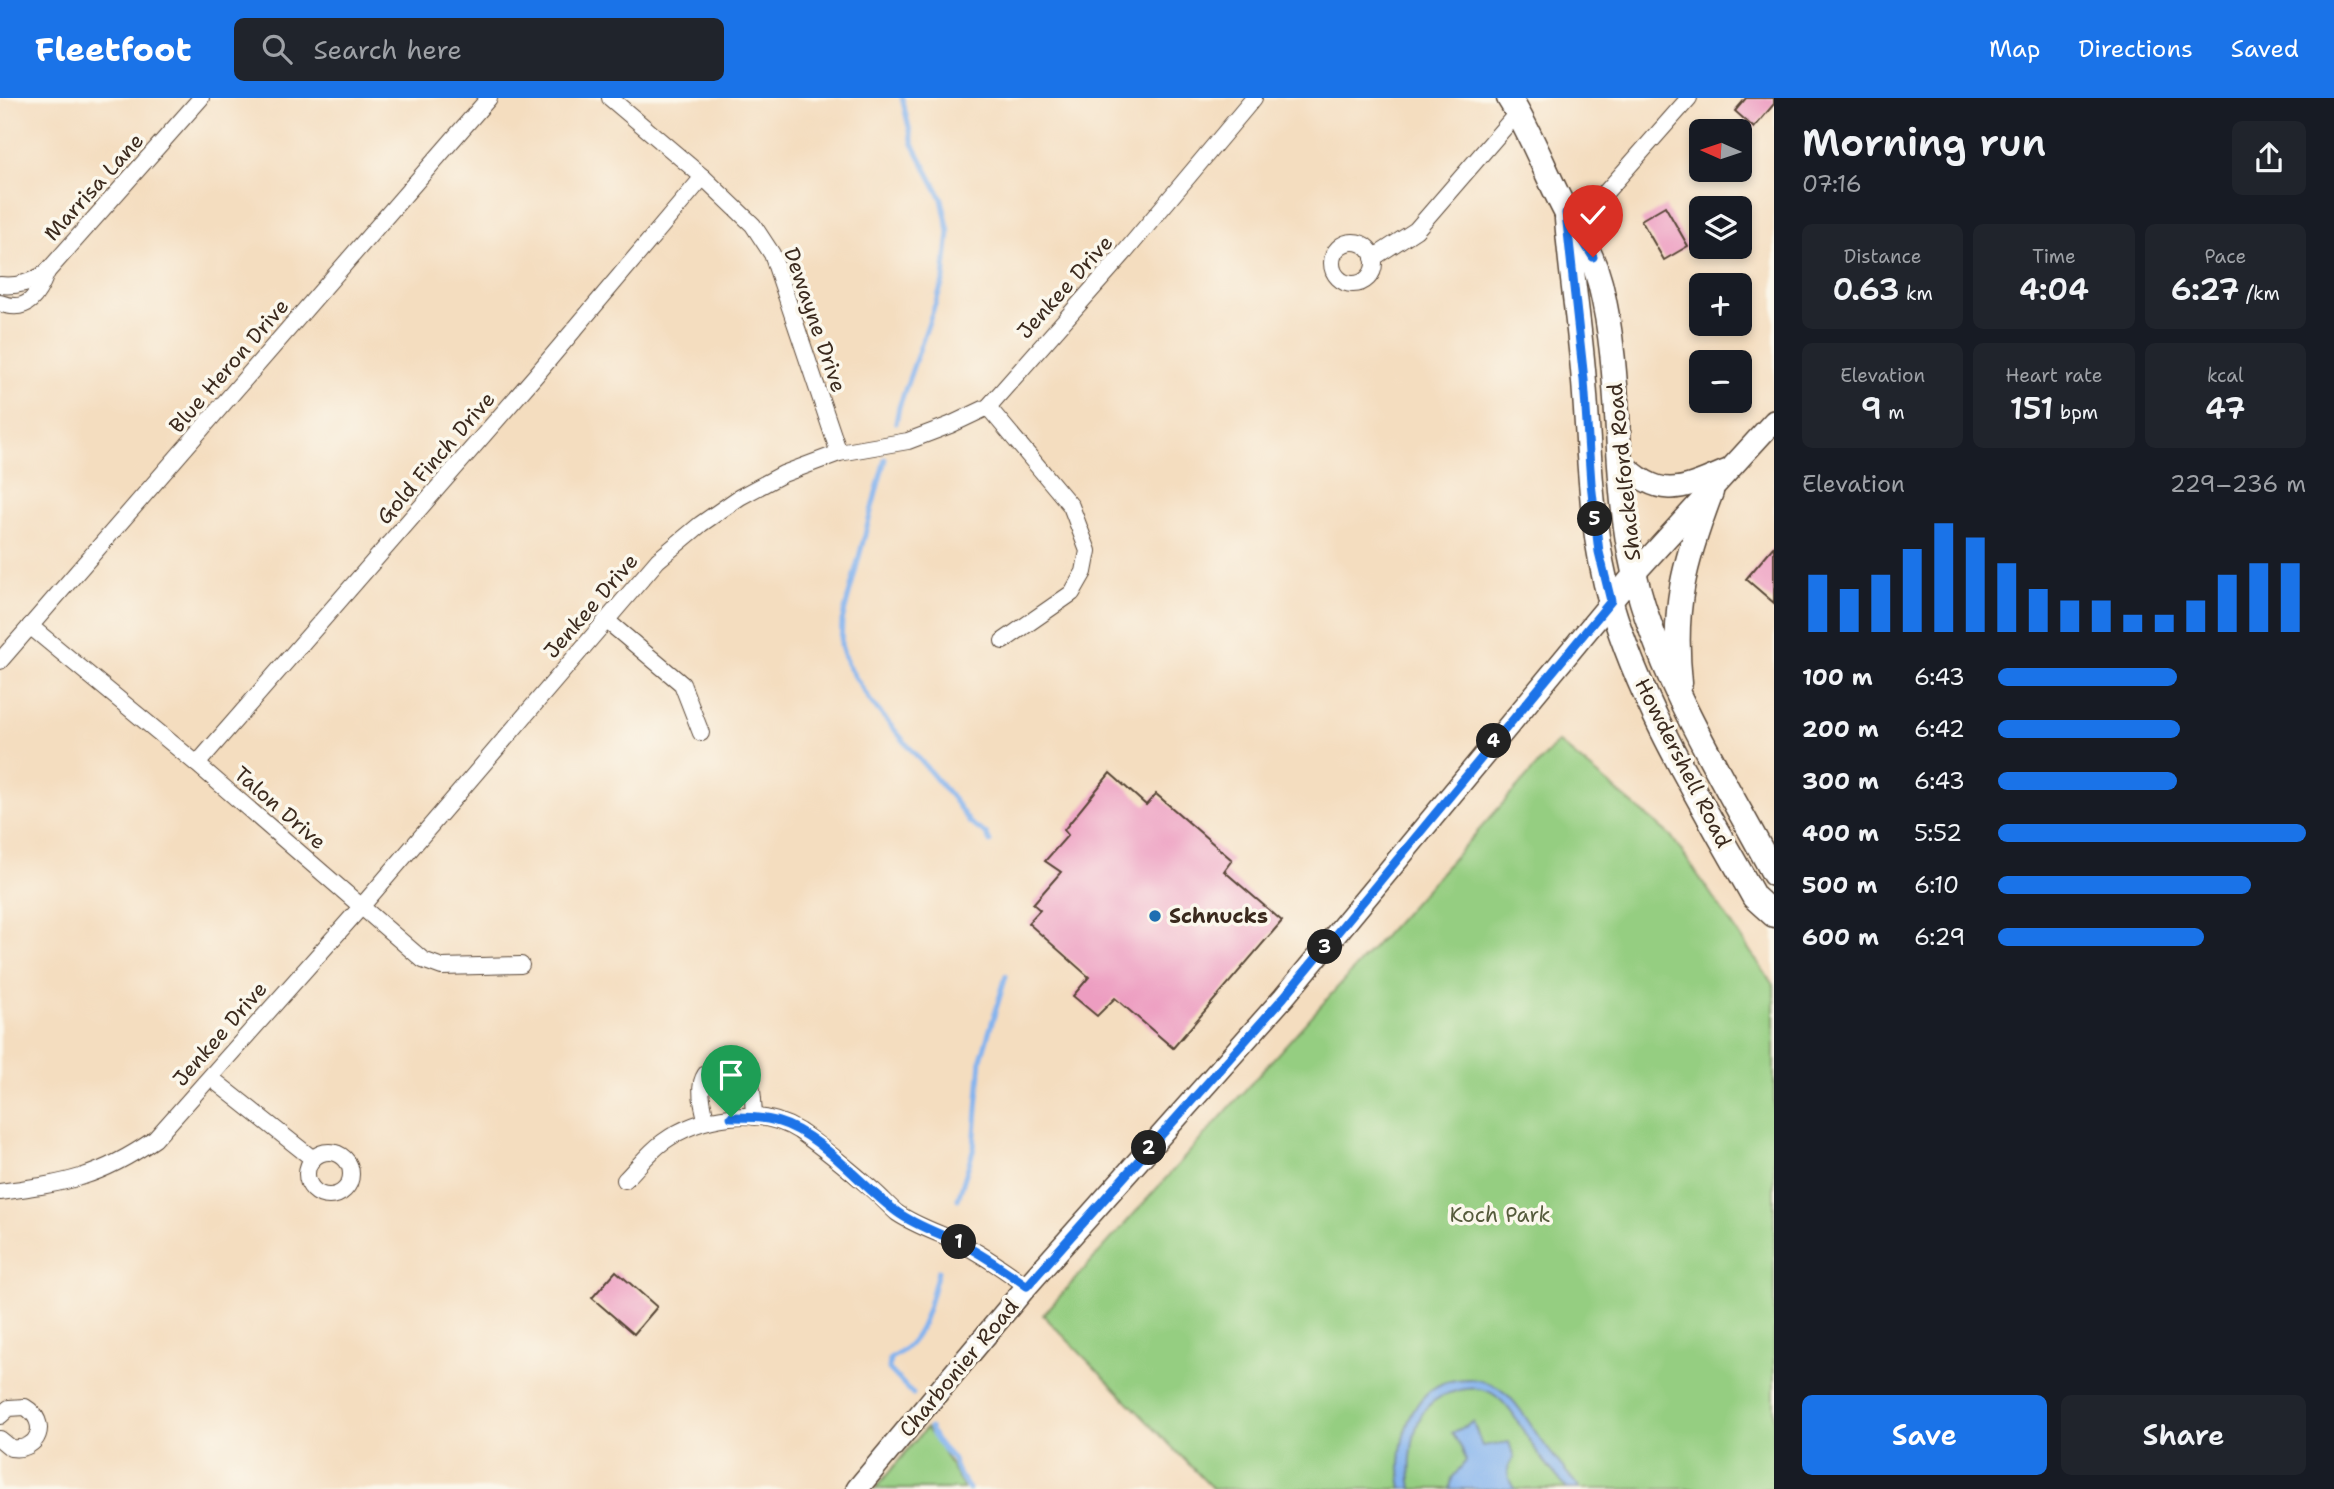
<!DOCTYPE html>
<html lang="en">
<head>
<meta charset="utf-8">
<style>
	:root { --surface:#171b24; --page:#20242c; --text:#f1f3f6; --muted:#9ea1a6; --accent:#1a73e8 }
	body { margin:0; font-family:"Shantell Sans",sans-serif; background:var(--page); color:var(--text); height:100vh; display:flex; flex-direction:column; font-size:26px; white-space:nowrap }
	* { box-sizing:border-box; margin:0 }
	p { font-size:23px; color:var(--muted) }
	.icon { flex:none; width:38px; height:38px; fill:none; stroke:currentColor; stroke-width:2; stroke-linecap:round; stroke-linejoin:round }
	.map { position:relative; flex:1; overflow:hidden }
	.panel { display:flex; flex-direction:column; background:var(--surface); width:560px }
	.panel>* { flex:none }
	.needle { width:46px; rotate:273deg }
	.buttons { position:absolute; left:1689px; top:21px; display:grid; gap:14px }
	.buttons a { display:grid; place-items:center; width:63px; height:63px; border-radius:10px; background:var(--surface); box-shadow:0 4px 10px #0003; font-size:35px }
	.pin { position:absolute; display:grid; place-items:center; width:60px; height:60px; color:#fff; margin:-72px -30px; border-radius:50% 50% 50% 0; rotate:-45deg; box-shadow:0 0 7px #0007 }
	.pin .icon { rotate:45deg }
	.km { position:absolute; width:35px; height:35px; margin:-18px; border-radius:50%; background:#222; color:#fff; font-size:19px; line-height:35px; text-align:center }
	.round { display:grid; place-items:center; flex:none; width:74px; height:74px; border-radius:10px; background:var(--page) }
	.overview { display:flex; align-items:center; justify-content:space-between; height:119px; padding:0 28px }
	h1 { font-size:38px; font-weight:600; line-height:52px }
	.figures { display:grid; grid-template-columns:repeat(3,1fr); gap:10px; height:119px; padding:7px 28px }
	.figures div { display:grid; align-content:center; border-radius:10px; background:var(--page); text-align:center }
	.figures b { font-size:30px; font-weight:600 }
	.figures small { font-size:19px; font-weight:400 }
	.figures p { font-size:19px }
	.chart { height:196px; padding:14px 28px }
	.chart p { display:flex; justify-content:space-between }
	.chart svg { width:100%; height:126px; margin-top:7px; stroke:var(--accent); stroke-width:6 }
	.button { display:flex; gap:14px; margin-top:auto; padding:14px 28px }
	.button a { flex:1; height:80px; border-radius:10px; background:var(--accent); color:#fff; font-size:28px; font-weight:600; line-height:80px; text-align:center }
	.button a+a { background:var(--page); color:var(--text) }
	ul { padding:0 28px; list-style:none; font-size:23px }
	li { display:grid; grid-template-columns:112px 84px 1fr; align-items:center; height:52px }
	li i { height:18px; border-radius:9px; background:var(--accent) }
	header { display:flex; align-items:center; gap:42px; box-sizing:border-box; height:98px; padding:0 35px; background:var(--accent); color:#fff }
	header strong { font-size:33px }
	nav { display:flex; gap:38px; margin-inline-start:auto; font-size:24px }
	.search { width:490px; height:63px; background:var(--page); display:flex; align-items:center; gap:18px; box-sizing:border-box; padding:0 24px; border-radius:10px; color:var(--muted); font-size:26px }
	main { display:flex; flex:1; min-height:0 }
	.map>svg:first-child { display:block }
	.green { fill:#95ce81; stroke:#687c50; stroke-width:2 }
	.water { fill:#83b3ee; stroke:#5f6e86; stroke-width:2 }
	.lines { fill:none; stroke-linecap:round; stroke-linejoin:round }
	.stream { stroke:#83b3ee; stroke-width:5 }
	.building { fill:#ed9dc1 }
	.minor-casing { stroke:#574536; stroke-width:18 }
	.secondary-casing { stroke:#574536; stroke-width:24 }
	.primary-casing { stroke:#574536; stroke-width:27 }
	.minor { stroke:#fff; stroke-width:16 }
	.secondary { stroke:#fff; stroke-width:21 }
	.primary { stroke:#fff; stroke-width:24 }
	.route-casing { stroke:#fff; stroke-width:14 }
	.route { stroke:#1a73e8; stroke-width:9 }
	.poi-dot { fill:#1f6fb2; stroke:#fbf7ec; stroke-width:2.5 }
	.labels { text-anchor:middle; stroke-width:7; stroke-linejoin:round; paint-order:stroke }
	.street-label { font-size:21px; fill:#3b2a1e; stroke:#fbf7ec }
	.poi-label { font-size:21px; font-weight:bold; fill:#3b2a1e; stroke:#fbf7ec; text-anchor:start }
	.park-label { font-size:21px; fill:#565b3c; stroke:#fbf7ec }
</style>
</head>
<body>
<header>
<strong>Fleetfoot</strong>
<div class="search"><svg class="icon" aria-label="search" viewBox="0 0 24 24"><circle cx="10" cy="10" r="6"/><path d="M15 15l6 6"/></svg>Search here</div>
<nav><a>Map</a><a>Directions</a><a>Saved</a></nav>
</header>
<main>
<div class="map">
<svg width="1774" height="1391" viewBox="0 0 1774 1391">
	<rect width="100%" height="100%" fill="#fbf7ec"/>
	<filter id="ink" filterUnits="userSpaceOnUse"><feTurbulence type="fractalNoise" baseFrequency=".0143" numOctaves="2"/><feDisplacementMap in="SourceGraphic" scale="14" xChannelSelector="R" yChannelSelector="G"/><feConvolveMatrix kernelMatrix="1 2 1 2 8 2 1 2 1" color-interpolation-filters="sRGB"/></filter>
	<filter id="wash" filterUnits="userSpaceOnUse"><feTurbulence type="fractalNoise" baseFrequency=".00686" numOctaves="4" result="noise"/><feDisplacementMap in="SourceGraphic" scale="28" xChannelSelector="R" yChannelSelector="G"/><feGaussianBlur stdDeviation="1.57" result="paint"/><feColorMatrix in="noise" values="0 0 0 0 0 0 0 0 0 0 0 0 0 0 0 0 0 1.4 0 .05"/><feComposite in="paint" operator="in"/></filter>
	<g filter="url(#wash)">
		<rect width="100%" height="100%" fill="#f4ddbf"/>
		<g class="green">
			<path d="M1558,644L1671,738L1774,888V1391H1213L1043,1217Z"/>
			<path d="M926,1330L939,1346L964,1391H875Z"/>
		</g>
		<g class="water">
			<path d="M1470,1281C1510,1284 1521,1315 1542,1343C1554,1360 1568,1375 1580,1391H1567C1557,1378 1546,1367 1537,1354C1523,1335 1514,1312 1496,1298C1486,1290 1472,1289 1460,1292C1447,1295 1436,1299 1427,1309C1412,1326 1408,1369 1412,1391H1402C1395,1356 1406,1300 1443,1285C1452,1282 1461,1281 1470,1281Z"/>
			<path d="M1473,1324L1482,1348L1509,1344L1514,1360C1505,1370 1507,1381 1515,1391H1450L1452,1380L1466,1363L1462,1351L1452,1335Z"/>
		</g>
		<g class="lines">
			<g class="stream">
				<path d="M896,325L899,309L944,181L949,134L942,101L913,46L902,0"/>
				<path d="M885,361L842,523L841,547L847,566L871,604L954,702L970,725L986,736L990,744"/>
				<path d="M958,1101L974,1050L981,961L1006,878"/>
				<path d="M913,1296L889,1271L890,1260C924,1245 929,1206 938,1173"/>
				<path d="M930,1330L936,1343L952,1360L958,1375L969,1391"/>
			</g>
		</g>
		<g id="blocks">
			<g class="building">
				<path d="M1746,0H1774V6L1754,30L1735,13Z"/>
				<path d="M1665,108L1688,148L1664,162L1641,122Z"/>
				<path d="M1774,448V505L1746,481Z"/>
				<path d="M1110,675L1146,707L1156,696L1232,762L1224,773L1282,823L1173,950L1115,900L1097,918L1073,898L1089,879L1028,825L1040,812L1033,806L1061,774L1045,763L1068,737L1064,732Z"/>
				<path d="M616,1173L657,1209L634,1236L592,1200Z"/>
			</g>
		</g>
	</g>
	<g filter="url(#ink)">
		<use href="#blocks" fill-opacity="0" stroke="#574536" stroke-width="2"/>
		<g class="lines">
			<defs>
				<g id="minor">
					<path d="M610,0L703,79L753,127L772,156L839,355"/>
					<path d="M1566,115L1606,94L1689,0"/>
					<circle cx="1353" cy="165" r="21"/>
					<path d="M1373,160L1416,132L1518,14"/>
					<path d="M0,187C18,189 31,184 46,175L201,0"/>
					<path d="M0,205C28,216 38,197 47,174"/>
					<path d="M988,309L1071,408L1088,453L1084,474L1072,495L1003,543"/>
					<path d="M606,522L682,586L701,635"/>
					<path d="M30,528L197,666L423,862L442,869L521,867"/>
					<path d="M0,563L489,0"/>
					<path d="M197,666L536,277L703,79"/>
					<path d="M211,980L313,1061"/>
					<path d="M706,1022C704,1010 699,997 702,984C708,961 739,962 749,981C754,992 753,1007 754,1019"/>
					<circle cx="329" cy="1076" r="22"/>
					<path d="M625,1082C637,1070 649,1054 663,1044C699,1018 759,1007 799,1033C825,1051 850,1072 874,1093C882,1100 889,1108 897,1115C916,1128 939,1135 960,1145C984,1157 1005,1172 1027,1188"/>
					<path d="M0,1094C66,1085 99,1080 155,1041L361,809L658,462L701,426L740,399L783,376L839,355L908,343L950,327L988,309L1125,154L1254,0"/>
					<path d="M0,1318L9,1310L25,1309C50,1324 39,1354 11,1350L0,1341"/>
				</g>
				<g id="secondary">
					<path d="M1619,362C1659,401 1677,394 1725,373"/>
					<path d="M857,1391L1027,1188L1284,899L1635,475L1774,323"/>
				</g>
				<g id="primary">
					<path d="M1509,0C1532,36 1546,77 1566,114C1580,141 1592,154 1600,185C1624,280 1612,379 1634,474C1660,583 1722,678 1774,776"/>
					<path d="M1567,121C1571,176 1580,230 1584,284C1590,358 1590,433 1611,505C1642,610 1701,704 1754,799L1774,817"/>
					<path d="M1680,585C1672,509 1684,465 1711,394"/>
				</g>
			</defs>
			<use href="#minor" class="minor-casing"/>
			<use href="#secondary" class="secondary-casing"/>
			<use href="#primary" class="primary-casing"/>
			<use href="#minor" class="minor"/>
			<use href="#secondary" class="secondary"/>
			<use href="#primary" class="primary"/>
		</g>
	</g>
	<g class="lines" filter="url(#ink)">
		<defs>
			<path id="route" d="M731,1019C747,1019 764,1019 779,1024C821,1036 862,1089 897,1114C916,1128 939,1135 960,1145C984,1157 1005,1172 1027,1188L1284,899L1611,503L1599,454L1591,385L1584,282L1566,115L1593,159"/>
		</defs>
		<use href="#route" class="route-casing"/>
		<use href="#route" class="route"/>
	</g>
	<circle class="poi-dot" cx="1155" cy="818" r="7"/>
	<g class="labels">
		<g class="street-label">
			<text transform="translate(94 89) rotate(-48)" y="7">Marrisa Lane</text>
			<text transform="translate(1065 189) rotate(-48)" y="7">Jenkee Drive</text>
			<text transform="translate(815 222) rotate(71)" y="7">Dewayne Drive</text>
			<text transform="translate(229 268) rotate(-49)" y="7">Blue Heron Drive</text>
			<text transform="translate(436 360) rotate(-49)" y="7">Gold Finch Drive</text>
			<text transform="translate(1624 374) rotate(-96)" y="7">Shackelford Road</text>
			<text transform="translate(591 508) rotate(-49)" y="7">Jenkee Drive</text>
			<text transform="translate(1683 665) rotate(63)" y="7">Howdershell Road</text>
			<text transform="translate(280 710) rotate(41)" y="7">Talon Drive</text>
			<text transform="translate(220 936) rotate(-49)" y="7">Jenkee Drive</text>
			<text transform="translate(959 1270) rotate(-50)" y="7">Charbonier Road</text>
		</g>
		<g class="poi-label">
			<text x="1169" y="825">Schnucks</text>
		</g>
		<g class="park-label">
			<text x="1500" y="1124">Koch Park</text>
		</g>
	</g>
</svg>
<div class="buttons">
<a><svg class="needle" viewBox="-14 -14 28 28"><path d="M0-13l5 13h-10z" fill="#e53935"/><path d="M0 13l5-13h-10z" fill="#9ea1a6"/></svg></a>
<a><svg class="icon" aria-label="layers" viewBox="0 0 24 24"><path d="M12 4l9 5-9 5-9-5zM3 14l9 5 9-5"/></svg></a>
<a>+</a>
<a>−</a>
</div>
<div class="pin" style="left:731px;top:1019px;background:#1e9e55"><svg class="icon" aria-label="arrive" viewBox="0 0 24 24"><path d="M6 21V4h12l-3 4 3 4H6"/></svg></div>
<div class="pin" style="left:1593px;top:159px;background:#d93025"><svg class="icon" aria-label="check" viewBox="0 0 24 24"><path d="M5 12l5 5 9-10"/></svg></div>
<b class="km" style="left:959px;top:1144px">1</b>
<b class="km" style="left:1149px;top:1050px">2</b>
<b class="km" style="left:1325px;top:849px">3</b>
<b class="km" style="left:1494px;top:643px">4</b>
<b class="km" style="left:1595px;top:421px">5</b>
</div>
<section class="panel">
<div class="overview"><div><h1>Morning run</h1><p>07:16</p></div><a class="round"><svg class="icon" aria-label="share" viewBox="0 0 24 24"><path d="M12 15V3M7 8l5-5 5 5M5 13v7h14v-7"/></svg></a></div>
<div class="figures">
<div><p>Distance</p><b>0.63<small> km</small></b></div>
<div><p>Time</p><b>4:04</b></div>
<div><p>Pace</p><b>6:27<small> /km</small></b></div>
</div>
<div class="figures">
<div><p>Elevation</p><b>9<small> m</small></b></div>
<div><p>Heart rate</p><b>151<small> bpm</small></b></div>
<div><p>kcal</p><b>47</b></div>
</div>
<div class="chart"><p><span>Elevation</span>229–236 m</p>
<svg viewBox="0 0 160 44" preserveAspectRatio="none"><path d="M5 44V24M15 44V29M25 44V24M35 44V15M45 44V6M55 44V11M65 44V20M75 44V29M85 44V33M95 44V33M105 44V38M115 44V38M125 44V33M135 44V24M145 44V20M155 44V20"/></svg>
</div>
<ul>
<li><b>100 m</b>6:43<i style="width:58%"></i></li>
<li><b>200 m</b>6:42<i style="width:59%"></i></li>
<li><b>300 m</b>6:43<i style="width:58%"></i></li>
<li><b>400 m</b>5:52<i style="width:100%"></i></li>
<li><b>500 m</b>6:10<i style="width:82%"></i></li>
<li><b>600 m</b>6:29<i style="width:67%"></i></li>
</ul>
<div class="button"><a>Save</a><a>Share</a></div>
</section>
</main>
</body>
</html>
